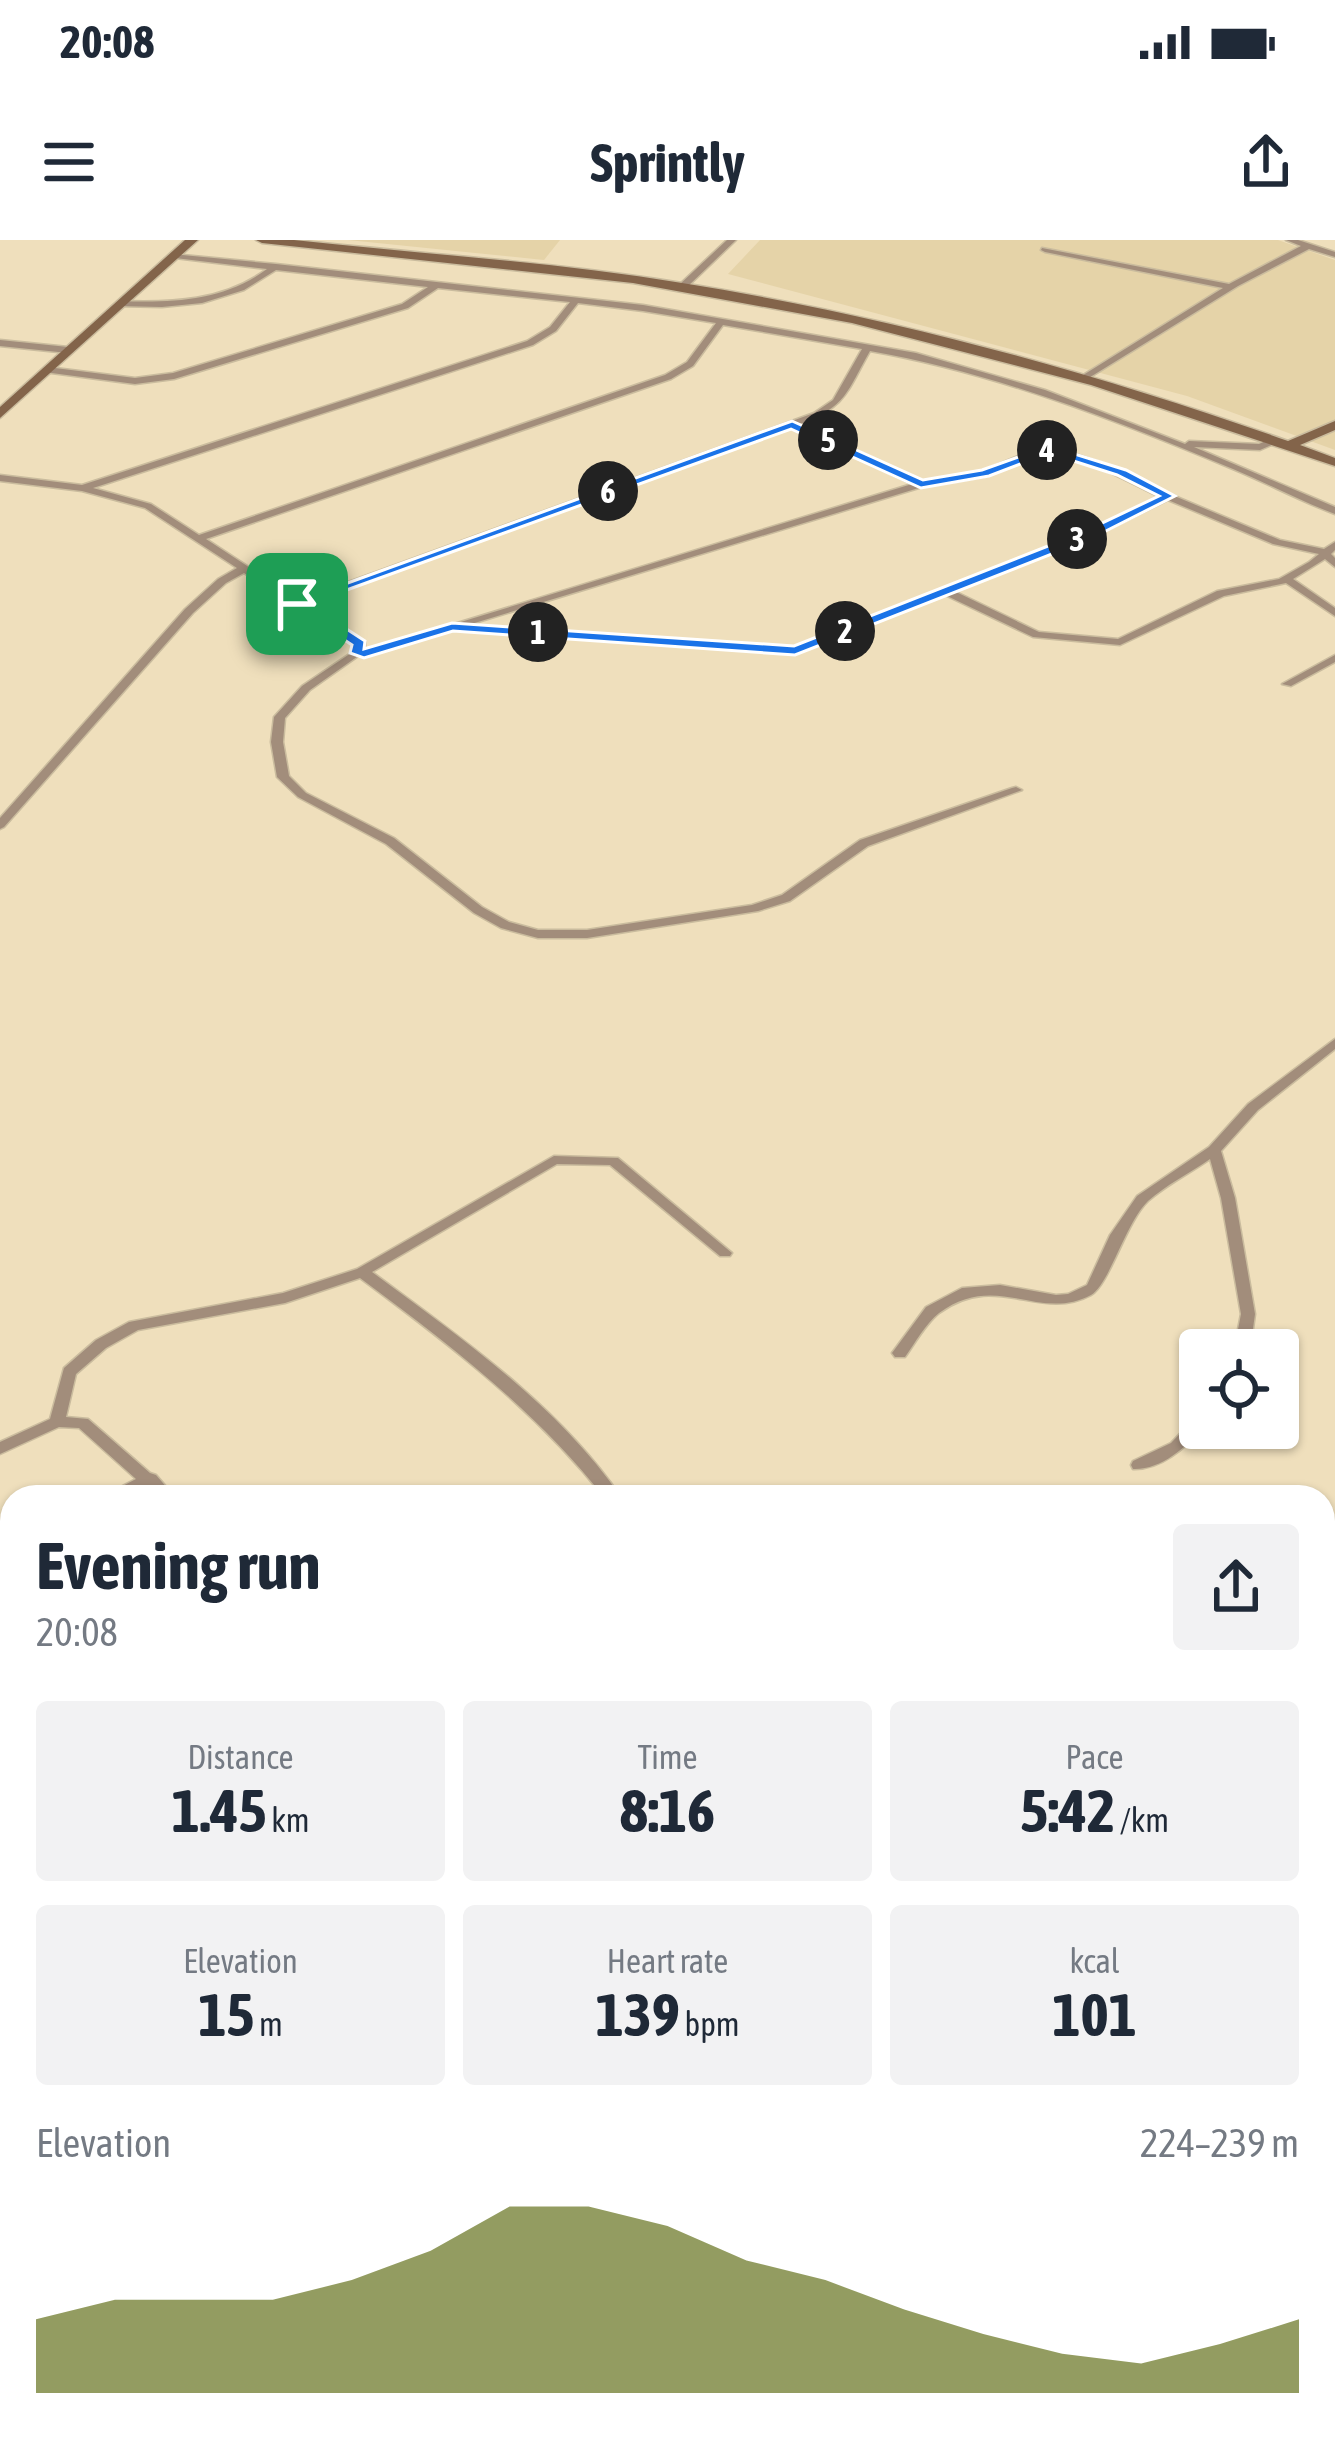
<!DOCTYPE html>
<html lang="en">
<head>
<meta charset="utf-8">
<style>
	:root { --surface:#fff; --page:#f2f2f3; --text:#1f2937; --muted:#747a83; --accent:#66731f }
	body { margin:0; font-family:"Asap Condensed",sans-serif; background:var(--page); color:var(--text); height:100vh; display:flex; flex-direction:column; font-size:45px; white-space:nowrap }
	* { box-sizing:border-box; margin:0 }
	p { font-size:39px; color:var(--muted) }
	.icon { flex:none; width:66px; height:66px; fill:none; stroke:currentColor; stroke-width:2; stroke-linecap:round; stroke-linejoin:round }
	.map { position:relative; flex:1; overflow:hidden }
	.details { position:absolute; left:0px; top:1245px; width:1335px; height:975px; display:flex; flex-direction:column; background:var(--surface); border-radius:36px 36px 0 0; box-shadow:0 3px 9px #0004 }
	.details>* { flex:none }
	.buttons { position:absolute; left:1179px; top:1089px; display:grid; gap:24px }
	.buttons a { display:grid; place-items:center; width:120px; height:120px; border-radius:12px; background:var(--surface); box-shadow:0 3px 9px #0004; font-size:60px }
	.pin { position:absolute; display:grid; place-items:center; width:102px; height:102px; color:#fff; margin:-51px; border-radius:24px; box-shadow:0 6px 18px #0006 }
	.km { position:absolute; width:60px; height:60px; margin:-30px; border-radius:50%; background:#222; color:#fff; font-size:33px; line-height:60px; text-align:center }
	.round { display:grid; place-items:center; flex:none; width:126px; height:126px; border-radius:12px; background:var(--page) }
	.summary { display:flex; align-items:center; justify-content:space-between; height:204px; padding:0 36px }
	h1 { font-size:66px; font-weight:700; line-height:90px }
	.figures { display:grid; grid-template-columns:repeat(3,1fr); gap:18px; height:204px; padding:12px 36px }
	.figures div { display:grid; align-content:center; border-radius:12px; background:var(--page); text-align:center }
	.figures b { font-size:60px; font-weight:700 }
	.figures small { font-size:33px; font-weight:400 }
	.figures p { font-size:33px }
	.chart { height:336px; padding:24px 36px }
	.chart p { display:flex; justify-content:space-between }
	.chart svg { width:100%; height:216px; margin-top:12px; fill:var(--accent); opacity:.7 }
	.status { display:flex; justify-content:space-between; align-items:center; height:84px; padding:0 60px; background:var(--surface); direction:ltr }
	.status svg { height:33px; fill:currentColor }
	header { display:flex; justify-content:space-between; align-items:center; height:156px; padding:0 36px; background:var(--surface); font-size:54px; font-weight:700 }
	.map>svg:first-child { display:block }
	.built { fill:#e5d3a8 }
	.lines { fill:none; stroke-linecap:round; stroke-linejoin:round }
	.street-casing { stroke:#cabc9e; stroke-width:3 }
	.secondary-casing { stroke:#cabc9e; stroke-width:3 }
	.street { fill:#a28d7b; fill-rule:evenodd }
	.secondary { fill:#83644a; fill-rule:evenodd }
	.route { fill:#1a73e8; stroke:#fff; stroke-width:3; fill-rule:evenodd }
</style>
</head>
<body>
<div class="status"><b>20:08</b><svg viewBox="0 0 49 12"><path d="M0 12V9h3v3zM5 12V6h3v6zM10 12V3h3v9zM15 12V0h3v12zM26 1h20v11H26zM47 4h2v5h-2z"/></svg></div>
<header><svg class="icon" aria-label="menu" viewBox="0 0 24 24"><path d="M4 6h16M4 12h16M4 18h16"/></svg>Sprintly<svg class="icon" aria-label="share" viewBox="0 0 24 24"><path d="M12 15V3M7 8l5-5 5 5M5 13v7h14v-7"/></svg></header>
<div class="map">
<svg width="1335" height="2219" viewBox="0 0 1335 2219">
	<rect width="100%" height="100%" fill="#efdfbc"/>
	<g class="built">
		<path d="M348,0H560L544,20Z"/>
		<path d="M760,0H1278L1335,20V210L1187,156L728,34Z"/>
	</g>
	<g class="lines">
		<defs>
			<g id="street">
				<path d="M727,0H736L685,49H679V45Z"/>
				<path d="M1286,0H1298L1335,12V17L1309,9L1238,46L1087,139L1080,137L1223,48L1045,12L1041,10L1042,8L1229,44L1301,6Z"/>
				<path d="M172,14L276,24L643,65L916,113L1045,150L1185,204L1189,201L1259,204L1272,198H1278V202L1260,210L1194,207L1335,267V274C1300,261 1267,243 1233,229C1116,180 995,133 870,111C847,151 847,167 800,184L922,241L982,231L1040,207L1058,208L1125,231L1160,250L1280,300L1324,309L1335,302V310L1331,314L1335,318V327L1325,319L1293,339L1335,368V376L1286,343L1224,356L1120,405L1033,397L945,355L795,413L466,391L462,390V387L378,412L369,410L912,244L792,187L306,364L365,402V406H357L244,333L226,343L193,373L4,587L0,589V578L185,369L218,339L237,328L145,268L82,251L0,241V235L82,245L527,101L550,87L570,62L438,48L408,68L174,139L135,144L44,132V128L47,127L135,138L173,133L402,64L428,47L276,30L244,50L202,63L162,67L117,66L116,64L120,61C172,63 224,61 267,29L175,18H172ZM578,63L643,71L716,83L687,122L665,135L199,295L151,264L93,248L533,105L556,91ZM723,85L862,109L833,160L814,173L299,360L206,299L671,139L693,126ZM1041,213C1084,215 1122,239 1160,257L1082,294L794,407L468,385L922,247L987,236ZM1168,260L1273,304L1319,314L1309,322L1279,339L1217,351L1118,399L1039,392L954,351L1090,298Z"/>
				<path d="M0,100L68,107L72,110L68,113L0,106Z"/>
				<path d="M357,409L361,410V414L310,450L285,478L283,502L289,536L306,553L394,598L482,667L509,682L538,690H587L752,665L782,655L860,600L1012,548L1016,547L1022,550L868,606L790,661L758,671L587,698H538L501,688L474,673L386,604L298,557L277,537L271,502L274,477L302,446Z"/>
				<path d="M1335,415V422L1291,446L1282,444Z"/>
				<path d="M1335,799V809L1258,870L1221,911L1235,958L1255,1074L1250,1110H1234L1241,1074L1221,958L1210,919C1190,933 1166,945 1148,961C1126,982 1109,1045 1091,1055C1039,1083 997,1030 939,1073C926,1083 915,1103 905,1117H895L892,1113L895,1109L926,1067L962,1048L1000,1045L1056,1055L1068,1054L1087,1045L1110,995L1137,956L1209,907L1248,864Z"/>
				<path d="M554,916L618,918L732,1013L730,1016H720L610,925L557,924L372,1032C461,1098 558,1165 621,1257H604C535,1170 449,1104 360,1038L285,1063L138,1090L106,1108L76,1134L66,1177L88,1179L150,1233L156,1235L175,1257H157L146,1248L129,1257H107L109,1253L136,1239L79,1188L59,1187L0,1214V1202L50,1179L64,1128L96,1100L129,1082L283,1053L357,1029Z"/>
				<path d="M1200,1177V1188H1203C1185,1208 1161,1230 1133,1229L1131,1225L1133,1221L1171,1203L1195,1178Z"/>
				<path d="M12,1304V1318L0,1323V1309Z"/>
				<path d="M12,1671V1688L0,1694V1677Z"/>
				<rect x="1323" y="1829" width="12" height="18"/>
				<path d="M828,2208H850L854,2219H832Z"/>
			</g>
			<g id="secondary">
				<path d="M185,0H198L0,178V167Z"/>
				<path d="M256,0H294C423,14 553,22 682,43C888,76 1091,131 1288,201L1335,181V190L1300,205L1335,218V226L1091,145L852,83L633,43L262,3Z"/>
				<path d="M0,1611L12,1618V1647L0,1640Z"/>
				<path d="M291,2208H321L323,2219H293Z"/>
			</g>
		</defs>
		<use href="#street" class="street-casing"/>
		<use href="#secondary" class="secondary-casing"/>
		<use href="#street" class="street"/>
		<use href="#secondary" class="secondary"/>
	</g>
	<path class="route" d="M792,181L923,240L982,230L1049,206L1126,230L1175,256L1090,299L795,415L453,391L364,418L350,413L352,405L290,364ZM791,189L921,248L989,236L1049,213L1117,235L1159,256L1081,293L794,406L452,383L364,409L365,401L308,364Z"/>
</svg>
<div class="buttons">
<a><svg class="icon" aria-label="locate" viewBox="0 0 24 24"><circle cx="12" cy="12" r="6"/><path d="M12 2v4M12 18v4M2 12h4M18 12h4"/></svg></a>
</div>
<div class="pin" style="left:297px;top:364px;background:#1e9e55"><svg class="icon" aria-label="arrive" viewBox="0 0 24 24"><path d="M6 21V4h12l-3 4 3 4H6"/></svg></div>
<b class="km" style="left:538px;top:392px">1</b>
<b class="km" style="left:845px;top:391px">2</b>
<b class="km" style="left:1077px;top:299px">3</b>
<b class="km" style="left:1047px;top:210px">4</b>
<b class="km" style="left:828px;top:200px">5</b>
<b class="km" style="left:608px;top:251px">6</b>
<section class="details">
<div class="summary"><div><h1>Evening run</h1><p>20:08</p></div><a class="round"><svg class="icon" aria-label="share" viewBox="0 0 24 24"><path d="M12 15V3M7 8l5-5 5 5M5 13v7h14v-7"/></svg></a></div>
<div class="figures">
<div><p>Distance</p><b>1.45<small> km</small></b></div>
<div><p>Time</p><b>8:16</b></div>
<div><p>Pace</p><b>5:42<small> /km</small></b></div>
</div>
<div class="figures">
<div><p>Elevation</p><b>15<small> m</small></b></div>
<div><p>Heart rate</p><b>139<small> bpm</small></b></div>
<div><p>kcal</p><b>101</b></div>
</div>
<div class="chart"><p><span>Elevation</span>224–239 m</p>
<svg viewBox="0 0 160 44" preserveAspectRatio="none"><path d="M0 44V29L10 25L20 25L30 25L40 21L50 15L60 6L70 6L80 10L90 17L100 21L110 27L120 32L130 36L140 38L150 34L160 29V44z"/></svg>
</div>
</section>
</div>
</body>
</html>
